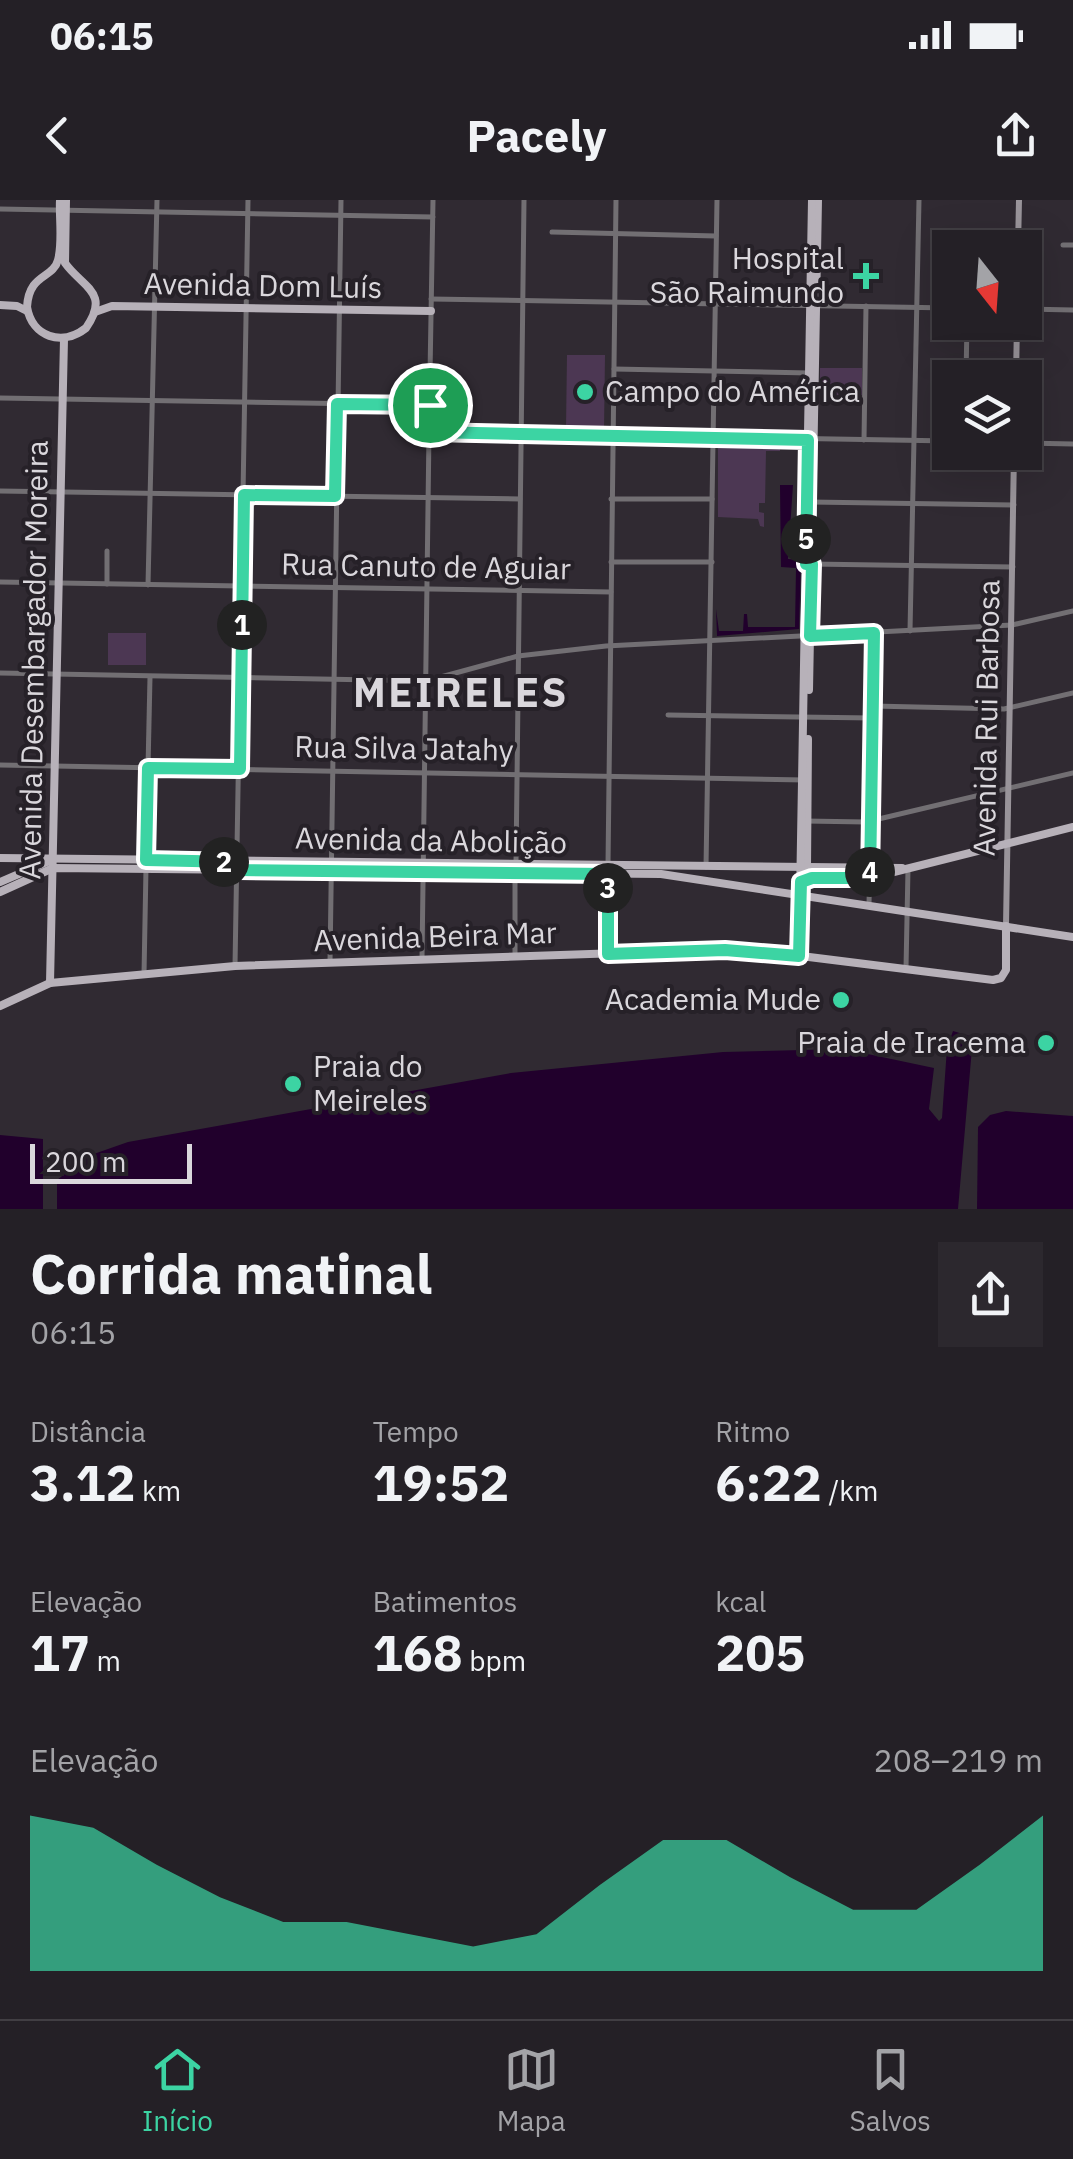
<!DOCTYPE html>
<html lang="pt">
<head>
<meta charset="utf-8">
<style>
	:root { --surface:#242026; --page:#2c282e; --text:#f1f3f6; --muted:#a3a3a7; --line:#413e43; --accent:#3cd4a3 }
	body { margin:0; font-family:"IBM Plex Sans",sans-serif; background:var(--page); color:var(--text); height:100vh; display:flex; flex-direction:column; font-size:38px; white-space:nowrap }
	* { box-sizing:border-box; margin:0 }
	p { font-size:32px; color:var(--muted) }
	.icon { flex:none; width:55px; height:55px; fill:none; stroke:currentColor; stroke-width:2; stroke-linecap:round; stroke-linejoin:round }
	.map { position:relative; height:1009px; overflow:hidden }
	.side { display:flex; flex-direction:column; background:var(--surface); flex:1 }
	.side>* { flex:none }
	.needle { width:65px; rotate:163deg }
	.tools { position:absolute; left:932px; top:30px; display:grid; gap:20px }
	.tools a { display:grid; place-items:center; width:110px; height:110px; border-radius:0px; background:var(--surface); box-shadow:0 10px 40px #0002,0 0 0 2px var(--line); font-size:50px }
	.scale { position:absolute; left:30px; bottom:25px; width:162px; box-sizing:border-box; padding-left:10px; border:5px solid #dad7dc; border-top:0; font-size:28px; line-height:35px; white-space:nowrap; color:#dad7dc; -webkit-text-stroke:8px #262128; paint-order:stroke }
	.pin { position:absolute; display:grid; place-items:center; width:85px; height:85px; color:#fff; margin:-42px; border:5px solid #fff; border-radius:50%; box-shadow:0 2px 10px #0007 }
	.km { position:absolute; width:50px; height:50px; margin:-25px; border-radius:50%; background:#222; color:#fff; font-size:28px; line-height:50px; text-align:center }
	.round { display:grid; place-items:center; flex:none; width:105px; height:105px; border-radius:0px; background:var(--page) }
	.overview { display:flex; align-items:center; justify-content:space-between; height:170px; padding:0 30px }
	h1 { font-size:55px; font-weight:700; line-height:75px }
	.stats { display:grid; grid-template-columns:repeat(3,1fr); gap:15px; height:170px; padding:10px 30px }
	.stats div { display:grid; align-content:center }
	.stats b { font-size:50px; font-weight:700 }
	.stats small { font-size:28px; font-weight:400 }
	.stats p { font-size:28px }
	.chart { height:280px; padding:20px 30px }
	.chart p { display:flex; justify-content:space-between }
	.chart svg { width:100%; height:180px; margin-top:10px; fill:var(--accent); opacity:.7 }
	.status { display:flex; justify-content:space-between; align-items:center; height:70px; padding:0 50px; background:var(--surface); direction:ltr }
	.status svg { height:28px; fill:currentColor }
	header { display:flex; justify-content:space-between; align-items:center; height:130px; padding:0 30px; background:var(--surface); font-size:45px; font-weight:700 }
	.dock { display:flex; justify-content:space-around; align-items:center; height:140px; border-top:2px solid var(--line); background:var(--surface); font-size:28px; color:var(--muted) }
	.dock a { display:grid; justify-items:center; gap:5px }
	.dock .active { color:var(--accent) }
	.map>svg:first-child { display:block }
	.green { fill:#4c3753 }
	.water { fill:#21002c }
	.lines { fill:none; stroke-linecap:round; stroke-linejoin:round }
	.minor { stroke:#726f73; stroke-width:5 }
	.tertiary { stroke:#726f73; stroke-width:5 }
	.secondary { stroke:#99949a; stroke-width:6 }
	.primary { stroke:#b7b1b9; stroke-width:8 }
	.route-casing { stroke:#fff; stroke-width:20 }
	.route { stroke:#3cd4a3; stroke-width:12 }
	.poi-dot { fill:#3cd4a3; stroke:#262128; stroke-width:4 }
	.labels { text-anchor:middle; stroke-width:8; stroke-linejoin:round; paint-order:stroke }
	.poi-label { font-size:30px; fill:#dad7dc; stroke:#262128; text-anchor:end }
	.street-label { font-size:30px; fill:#dad7dc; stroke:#262128 }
	.district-label { font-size:40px; font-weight:bold; letter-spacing:2.5px; fill:#dad7dc; stroke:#262128 }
</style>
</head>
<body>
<div class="status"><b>06:15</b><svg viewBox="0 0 49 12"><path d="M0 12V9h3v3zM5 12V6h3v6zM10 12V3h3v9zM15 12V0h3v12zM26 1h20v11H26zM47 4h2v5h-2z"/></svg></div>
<header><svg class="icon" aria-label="back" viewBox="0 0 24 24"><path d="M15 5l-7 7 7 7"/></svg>Pacely<svg class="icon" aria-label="share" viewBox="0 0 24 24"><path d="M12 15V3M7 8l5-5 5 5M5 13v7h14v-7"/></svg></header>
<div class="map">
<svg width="1073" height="1009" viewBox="0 0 1073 1009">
	<rect width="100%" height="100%" fill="#302a32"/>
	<g class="green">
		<path d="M567,155H605L604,230L566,229Z"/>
		<rect x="820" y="168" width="42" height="27"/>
		<path d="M760,244H780V251H766L765,303H759V312L764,313V327L760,326L758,319L718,317V247H759Z"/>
		<rect x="108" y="433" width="38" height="32"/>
	</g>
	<g class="water">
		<path d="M780,285H793L788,359L801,360L799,429L717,436L716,409L719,431H743L744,414H747L748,427H795L796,368L781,367Z"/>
		<path d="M953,831L973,837L958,1009H57V980L88,956L128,942L511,873L723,852L844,849L934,868L929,909L939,921L942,918L947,848Z"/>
		<path d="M1006,911L1073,916V1009H977L978,927L990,915Z"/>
		<path d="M0,935L43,939V1009H0Z"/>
	</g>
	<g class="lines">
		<g class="minor">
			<path d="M0,9L433,17"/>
			<path d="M552,32L716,36"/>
			<path d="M1063,45H1073"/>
			<path d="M614,169L809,173"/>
			<path d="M966,178L967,122"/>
			<path d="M0,198L430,205"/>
			<path d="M864,240L866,106"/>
			<path d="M0,291L520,299"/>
			<path d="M611,299H712"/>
			<path d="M810,302L1014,305"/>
			<path d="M611,362H712"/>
			<path d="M811,364L1013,367"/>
			<path d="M107,384V351"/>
			<path d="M148,385L157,0"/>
			<path d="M873,506L1004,509L1073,493"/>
			<path d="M668,515L873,518"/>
			<path d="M805,621L866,622L1073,573"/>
			<path d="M146,659L150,477"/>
			<path d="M516,663L524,0"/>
			<path d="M608,665L616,0"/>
			<path d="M706,667L717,0"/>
			<path d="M608,674V754"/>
			<path d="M869,705L874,433"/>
			<path d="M515,756V674"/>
			<path d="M422,759L429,232"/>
			<path d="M330,762L341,0"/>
			<path d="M235,766L248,0"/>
			<path d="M906,768L908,669"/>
			<path d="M144,774L146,668"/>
		</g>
		<g class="tertiary">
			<path d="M433,0L429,232L950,241"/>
			<path d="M431,99L950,108"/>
			<path d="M1025,109L1073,110"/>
			<path d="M1025,243L1073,244"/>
			<path d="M0,382L611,392"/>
			<path d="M910,431L919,0"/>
			<path d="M0,473L426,481L518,456L606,446L1012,425L1073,411"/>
			<path d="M0,565L805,580"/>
		</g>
		<g class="secondary">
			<path d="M1018,48L1019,0"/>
			<path d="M1016,178L1017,122"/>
			<path d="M1006,726L1014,252"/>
		</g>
		<g class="primary">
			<path d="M60,0C59,18 63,42 58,60C53,79 29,73 27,107C32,137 62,147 86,128C111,92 82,87 65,63L66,0"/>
			<path d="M0,105L17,106L27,111"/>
			<path d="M95,112L112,106L431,111"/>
			<path d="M809,490L818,0"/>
			<path d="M0,658L902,668"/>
			<path d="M807,669L808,539"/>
			<path d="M0,682L49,661"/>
			<path d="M801,683L812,678H870L1073,627"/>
			<path d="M0,692L53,668L661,674L1073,737"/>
			<path d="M799,756L812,0"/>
			<path d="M50,783L64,139"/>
			<path d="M0,806L50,783L235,766L709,750L761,751L993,780L1001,778L1006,770V726"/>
		</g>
	</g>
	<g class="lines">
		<defs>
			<path id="route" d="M337,204L430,205V232L808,240L806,364H812L810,436L874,433L870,678H812L801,682L799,756L725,750L608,754V674L238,670V662L146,660L148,568L240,569L244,295L335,296Z"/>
		</defs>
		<use href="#route" class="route-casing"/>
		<use href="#route" class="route"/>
	</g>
	<g class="poi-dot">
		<path d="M861 61h10v10h10v10h-10v10h-10v-10h-10v-10h10z"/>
		<circle cx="585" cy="192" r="10"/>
		<circle cx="841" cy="800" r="10"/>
		<circle cx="1046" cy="843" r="10"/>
		<circle cx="293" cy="884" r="10"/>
	</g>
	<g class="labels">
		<g class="poi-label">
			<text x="844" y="69">Hospital<tspan x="844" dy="34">São Raimundo</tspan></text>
			<text x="605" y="202" text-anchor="start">Campo do América</text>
			<text x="821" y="810">Academia Mude</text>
			<text x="1026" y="853">Praia de Iracema</text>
			<text x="313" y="877" text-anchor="start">Praia do<tspan x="313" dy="34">Meireles</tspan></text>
		</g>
		<g class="street-label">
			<text transform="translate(263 86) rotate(1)" y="10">Avenida Dom Luís</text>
			<text transform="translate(426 367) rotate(1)" y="10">Rua Canuto de Aguiar</text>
			<text transform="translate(34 460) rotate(-89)" y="10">Avenida Desembargador Moreira</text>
			<text transform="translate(987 518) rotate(-89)" y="10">Avenida Rui Barbosa</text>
			<text transform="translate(404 549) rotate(1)" y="10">Rua Silva Jatahy</text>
			<text transform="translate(431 641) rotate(1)" y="10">Avenida da Abolição</text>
			<text transform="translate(435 737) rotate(-2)" y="10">Avenida Beira Mar</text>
		</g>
		<g class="district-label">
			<text x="461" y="507">MEIRELES</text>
		</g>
	</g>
</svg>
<div class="tools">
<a><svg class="needle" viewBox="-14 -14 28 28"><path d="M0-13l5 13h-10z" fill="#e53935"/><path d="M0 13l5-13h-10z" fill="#a3a3a7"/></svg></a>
<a><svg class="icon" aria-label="layers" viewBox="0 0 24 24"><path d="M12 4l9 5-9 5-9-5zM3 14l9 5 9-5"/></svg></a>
</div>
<div class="scale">200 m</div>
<div class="pin" style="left:430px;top:205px;background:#1e9e55"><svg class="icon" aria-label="arrive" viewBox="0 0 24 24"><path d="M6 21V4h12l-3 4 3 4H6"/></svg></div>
<b class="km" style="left:242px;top:425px">1</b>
<b class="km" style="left:224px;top:662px">2</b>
<b class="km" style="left:608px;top:688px">3</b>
<b class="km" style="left:870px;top:672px">4</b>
<b class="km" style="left:806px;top:339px">5</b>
</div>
<section class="side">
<div class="overview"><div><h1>Corrida matinal</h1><p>06:15</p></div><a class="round"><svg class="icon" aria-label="share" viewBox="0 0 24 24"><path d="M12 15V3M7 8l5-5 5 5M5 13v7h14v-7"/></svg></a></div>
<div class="stats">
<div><p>Distância</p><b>3.12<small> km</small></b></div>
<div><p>Tempo</p><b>19:52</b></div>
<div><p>Ritmo</p><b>6:22<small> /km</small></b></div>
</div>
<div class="stats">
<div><p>Elevação</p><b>17<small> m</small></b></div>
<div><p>Batimentos</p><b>168<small> bpm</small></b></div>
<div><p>kcal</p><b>205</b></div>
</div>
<div class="chart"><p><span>Elevação</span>208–219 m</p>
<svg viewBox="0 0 160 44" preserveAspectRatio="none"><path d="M0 44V6L10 9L20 18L30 26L40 32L50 32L60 35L70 38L80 35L90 23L100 12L110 12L120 21L130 29L140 29L150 18L160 6V44z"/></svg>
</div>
</section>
<nav class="dock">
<a class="active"><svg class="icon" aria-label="home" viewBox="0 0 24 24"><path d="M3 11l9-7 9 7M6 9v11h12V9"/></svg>Início</a>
<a><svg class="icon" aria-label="map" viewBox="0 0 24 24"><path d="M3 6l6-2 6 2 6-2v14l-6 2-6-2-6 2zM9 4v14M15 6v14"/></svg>Mapa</a>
<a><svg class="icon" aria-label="saved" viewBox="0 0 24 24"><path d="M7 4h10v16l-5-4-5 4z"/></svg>Salvos</a>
</nav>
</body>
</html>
